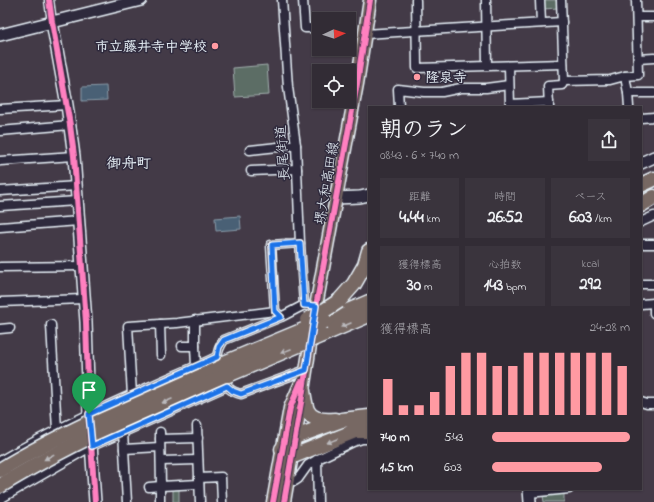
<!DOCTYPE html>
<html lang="ja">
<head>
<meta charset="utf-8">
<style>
	:root { --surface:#322c35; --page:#3a343d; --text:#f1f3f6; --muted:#a8a7ad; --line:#4d4850; --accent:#ff9aa2 }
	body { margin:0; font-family:"Indie Flower","Klee One",sans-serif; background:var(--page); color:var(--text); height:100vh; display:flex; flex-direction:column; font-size:15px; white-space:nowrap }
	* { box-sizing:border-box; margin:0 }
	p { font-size:13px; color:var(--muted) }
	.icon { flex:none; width:22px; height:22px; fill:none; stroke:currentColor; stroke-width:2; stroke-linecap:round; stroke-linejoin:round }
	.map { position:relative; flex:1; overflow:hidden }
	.side { position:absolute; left:368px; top:106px; width:274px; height:384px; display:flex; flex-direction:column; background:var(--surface); border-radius:0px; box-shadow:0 1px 3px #0004,0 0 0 1px var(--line) }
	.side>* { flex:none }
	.needle { width:26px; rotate:87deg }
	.controls { position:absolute; left:312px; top:12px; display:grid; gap:8px }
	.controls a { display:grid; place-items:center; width:44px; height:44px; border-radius:0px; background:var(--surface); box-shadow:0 1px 3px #0004,0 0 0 1px var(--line); font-size:20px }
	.pin { position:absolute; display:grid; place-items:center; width:34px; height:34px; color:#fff; margin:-41px -17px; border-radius:50% 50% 50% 0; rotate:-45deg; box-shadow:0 0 4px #0007 }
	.pin .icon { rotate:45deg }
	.round { display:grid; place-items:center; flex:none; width:42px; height:42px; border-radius:0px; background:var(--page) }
	.summary { display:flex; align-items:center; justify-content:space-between; height:68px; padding:0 12px }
	h1 { font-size:22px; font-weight:800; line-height:30px }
	.stats { display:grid; grid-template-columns:repeat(3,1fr); gap:6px; height:68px; padding:4px 12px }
	.stats div { display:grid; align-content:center; border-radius:0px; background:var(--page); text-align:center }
	.stats b { font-size:17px; font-weight:800 }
	.stats small { font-size:11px; font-weight:400 }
	.stats p { font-size:11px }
	.chart { height:112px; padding:8px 12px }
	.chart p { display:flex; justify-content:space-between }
	.chart svg { width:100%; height:72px; margin-top:4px; stroke:var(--accent); stroke-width:6 }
	ul { padding:0 12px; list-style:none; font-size:13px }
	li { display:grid; grid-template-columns:64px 48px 1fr; align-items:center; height:30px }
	li i { height:10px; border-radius:5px; background:var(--accent) }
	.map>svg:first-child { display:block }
	.green { fill:#5c6d65; stroke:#a2afae }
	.water { fill:#4a6174; stroke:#899ba9 }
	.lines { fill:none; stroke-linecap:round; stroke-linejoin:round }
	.street-casing { stroke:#e8f1f8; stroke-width:11 }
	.secondary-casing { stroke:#e8f1f8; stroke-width:14 }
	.primary-casing { stroke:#e8f1f8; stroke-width:15 }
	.highway-casing { stroke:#e8f1f8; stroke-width:17 }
	.street { stroke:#2f2a3d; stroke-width:8 }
	.secondary { stroke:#2f2a3d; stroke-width:11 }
	.primary { stroke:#776864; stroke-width:12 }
	.highway { stroke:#776864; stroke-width:14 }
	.highway-bridge-casing { stroke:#e8f1f8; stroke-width:17; stroke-linecap:butt }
	.highway-bridge { stroke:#776864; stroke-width:14 }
	.cycleway-casing { stroke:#2f2a3d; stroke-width:8 }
	.cycleway { stroke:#ff80c0; stroke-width:6 }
	.oneway { fill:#bbbabd }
	.route-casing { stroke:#fff; stroke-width:8 }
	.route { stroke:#1a73e8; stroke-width:5 }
	.poi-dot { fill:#ff9aa2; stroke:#2f2a3d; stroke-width:1.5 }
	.labels { text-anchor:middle; stroke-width:3; stroke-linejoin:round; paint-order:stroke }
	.poi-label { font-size:14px; font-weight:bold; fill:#e8f1f8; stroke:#2f2a3d; text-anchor:end }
	.street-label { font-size:14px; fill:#e8f1f8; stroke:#2f2a3d }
	.neighbourhood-label { font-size:15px; font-weight:bold; fill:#e8f1f8; stroke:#2f2a3d }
</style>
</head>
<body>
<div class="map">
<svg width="654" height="502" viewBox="0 0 654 502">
	<rect width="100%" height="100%" fill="#433a47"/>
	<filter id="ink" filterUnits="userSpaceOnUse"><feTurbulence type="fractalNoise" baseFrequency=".025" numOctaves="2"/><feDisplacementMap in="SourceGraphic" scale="8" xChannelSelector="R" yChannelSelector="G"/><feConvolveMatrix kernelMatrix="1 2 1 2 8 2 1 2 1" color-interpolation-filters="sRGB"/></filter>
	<g filter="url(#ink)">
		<g class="green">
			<path d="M543,0H557L558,8L543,9Z"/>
			<path d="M267,65L269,95L235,97L233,68Z"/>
			<rect x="173" y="489" width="6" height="13"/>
			<path d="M564,493V502H544L543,496Z"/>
		</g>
		<g class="water">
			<path d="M106,86L107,100L82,101V87Z"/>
			<path d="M240,216L241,229L216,231L215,218Z"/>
		</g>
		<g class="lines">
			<defs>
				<g id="street">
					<path d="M49,0L52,22"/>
					<path d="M282,0L288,87L296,145L300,243L304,305"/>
					<path d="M303,0L305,28H316"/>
					<path d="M416,0L417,68L563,64"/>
					<path d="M486,0L487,66"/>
					<path d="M540,0L541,23"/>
					<path d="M637,17H654"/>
					<path d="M365,34L562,22"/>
					<path d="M638,59L654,58"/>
					<path d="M509,66L510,107"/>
					<path d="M625,76L628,93L629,107"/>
					<path d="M564,81L610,80L625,76L638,75L636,0"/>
					<path d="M628,93H654"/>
					<path d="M510,104L549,102"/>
					<path d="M399,107L398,89L424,92H442L461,88H486L509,85"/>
					<path d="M549,107L548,86L562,85L564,81L561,0"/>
					<path d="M0,109L67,105"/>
					<path d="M641,118L654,117"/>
					<path d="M0,131L70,125"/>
					<path d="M250,150L296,145"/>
					<path d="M0,161L74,156"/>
					<path d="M251,171L297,169"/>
					<path d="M0,191L77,186"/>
					<path d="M0,206L77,201"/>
					<path d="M641,222L654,216"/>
					<path d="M0,227L79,221"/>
					<path d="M641,244H654"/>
					<path d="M0,267L82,266"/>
					<path d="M641,284H654"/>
					<path d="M0,302L84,299"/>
					<path d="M654,303V313"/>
					<path d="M641,304L654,303"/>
					<path d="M279,315L275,311L271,245L300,243"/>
					<path d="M195,320V346L196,367"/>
					<path d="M160,324L161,355"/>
					<path d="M51,325L57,430"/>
					<path d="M0,329L10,328"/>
					<path d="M182,346H195"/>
					<path d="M218,362C216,354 219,347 224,340L281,317L304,305L308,306"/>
					<path d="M226,382C228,390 234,392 241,394L306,370"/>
					<path d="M132,395L128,326L177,323L275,311"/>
					<path d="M641,402L647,404H654"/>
					<path d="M197,426L200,502"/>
					<path d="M123,432L127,502"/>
					<path d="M160,432L161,486L199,484"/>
					<path d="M160,439L198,438"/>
					<path d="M124,449L160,447"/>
					<path d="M317,460L318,502"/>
					<path d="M0,461C69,420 143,390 217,357"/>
					<path d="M161,461L198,460"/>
					<path d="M199,478L221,477L222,502"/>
					<path d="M287,480L295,481L298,479L308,465L320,458L353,442L362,439H369"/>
					<path d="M160,486V502"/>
					<path d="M149,487L161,486"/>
					<path d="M529,493L569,489"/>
					<path d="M0,499L92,446L227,386"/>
				</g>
				<g id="secondary">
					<path d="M52,22L67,105L74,156L86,322L89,414L95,502"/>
					<path d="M0,35L141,0"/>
					<path d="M641,163L654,157"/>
					<path d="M335,198L360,197L369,195"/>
					<path d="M529,489L530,502"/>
				</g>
				<g id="primary">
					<path d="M273,502L290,408L300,385"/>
					<path d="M284,502L303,391L316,306L357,84L370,0"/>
				</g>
				<g id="highway">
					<path d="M641,185L654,179"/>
					<path d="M641,205L654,197"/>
					<path d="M339,301L354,284L365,265L369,251"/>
					<path d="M325,321L369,302"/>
					<path d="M322,335L369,315"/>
					<path d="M303,391C304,397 305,404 307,410C312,421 325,421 335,420"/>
					<path d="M369,417L342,420L295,437L282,449L291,457L355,431H369"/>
				</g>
			</defs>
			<use href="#street" class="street-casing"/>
			<use href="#secondary" class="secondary-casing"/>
			<use href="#primary" class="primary-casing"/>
			<use href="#highway" class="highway-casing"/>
			<use href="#street" class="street"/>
			<use href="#secondary" class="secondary"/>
			<use href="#primary" class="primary"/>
			<use href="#highway" class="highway"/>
			<defs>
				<g id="highway-bridge">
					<path d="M307,320L319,314L339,301"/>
					<path d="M0,470C32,450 65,434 99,418C173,383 249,353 325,321"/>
					<path d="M0,486C101,424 214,382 322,335"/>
				</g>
			</defs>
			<use href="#highway-bridge" class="highway-bridge-casing"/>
			<use href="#highway-bridge" class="highway-bridge"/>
			<defs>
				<g id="cycleway">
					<path d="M49,0L52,22L70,125L74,156L86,322L89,414L95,502"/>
					<path d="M273,502L290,408L301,382"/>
					<path d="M284,502L303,391L316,306L357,84L370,0"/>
				</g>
			</defs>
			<use href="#cycleway" class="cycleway-casing"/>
			<use href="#cycleway" class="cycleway"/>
		</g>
		<defs><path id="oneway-solid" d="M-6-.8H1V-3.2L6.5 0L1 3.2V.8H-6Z"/></defs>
		<g class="oneway">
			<use href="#oneway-solid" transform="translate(346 325) rotate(157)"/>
			<use href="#oneway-solid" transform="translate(286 351) rotate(158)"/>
			<use href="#oneway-solid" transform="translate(167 401) rotate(157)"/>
			<use href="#oneway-solid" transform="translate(332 441) rotate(158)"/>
			<use href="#oneway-solid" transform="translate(49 457) rotate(151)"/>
		</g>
	</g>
	<g class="lines" filter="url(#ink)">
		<defs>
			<path id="route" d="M300,243L304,305L316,306L306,370L241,394L233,391L227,386L92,446L89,414L217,357L219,347L224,340L281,317L275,311L272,245Z"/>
		</defs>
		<use href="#route" class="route-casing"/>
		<use href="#route" class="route"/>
	</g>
	<g class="poi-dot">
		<circle cx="215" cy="46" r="4"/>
		<circle cx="417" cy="77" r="4"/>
	</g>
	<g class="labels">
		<g class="poi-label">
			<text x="207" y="51">市立藤井寺中学校</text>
			<text x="425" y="82" text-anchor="start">隆泉寺</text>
		</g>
		<g class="street-label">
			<text transform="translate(282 153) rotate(-94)" y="5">長尾街道</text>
			<text transform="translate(326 183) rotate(-80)" y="5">堺大和高田線</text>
		</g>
		<g class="neighbourhood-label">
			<text x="129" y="168">御舟町</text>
		</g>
	</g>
</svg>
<div class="controls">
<a><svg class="needle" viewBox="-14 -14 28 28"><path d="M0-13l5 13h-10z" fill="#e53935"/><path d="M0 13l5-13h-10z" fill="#a8a7ad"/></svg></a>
<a><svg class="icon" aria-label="locate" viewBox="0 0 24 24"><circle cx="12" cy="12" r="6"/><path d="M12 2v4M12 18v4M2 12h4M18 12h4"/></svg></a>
</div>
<div class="pin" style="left:89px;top:414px;background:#1e9e55"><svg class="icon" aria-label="arrive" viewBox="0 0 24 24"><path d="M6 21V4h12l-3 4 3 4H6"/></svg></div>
<section class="side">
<div class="summary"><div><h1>朝のラン</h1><p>08:43 · 6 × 740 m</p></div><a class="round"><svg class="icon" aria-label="share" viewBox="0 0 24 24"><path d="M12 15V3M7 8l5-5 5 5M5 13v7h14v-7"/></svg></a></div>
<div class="stats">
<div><p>距離</p><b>4.44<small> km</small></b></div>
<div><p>時間</p><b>26:52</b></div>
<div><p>ペース</p><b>6:03<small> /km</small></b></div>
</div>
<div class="stats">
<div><p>獲得標高</p><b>30<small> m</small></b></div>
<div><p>心拍数</p><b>143<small> bpm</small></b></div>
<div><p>kcal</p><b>292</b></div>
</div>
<div class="chart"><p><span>獲得標高</span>24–28 m</p>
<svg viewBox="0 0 160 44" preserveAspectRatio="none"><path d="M5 44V22M15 44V38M25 44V38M35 44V30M45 44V14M55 44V6M65 44V6M75 44V14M85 44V14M95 44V6M105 44V6M115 44V6M125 44V6M135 44V6M145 44V6M155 44V14"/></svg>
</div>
<ul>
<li><b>740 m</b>5:43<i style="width:100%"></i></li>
<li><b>1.5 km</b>6:03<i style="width:80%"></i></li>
</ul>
</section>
</div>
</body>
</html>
